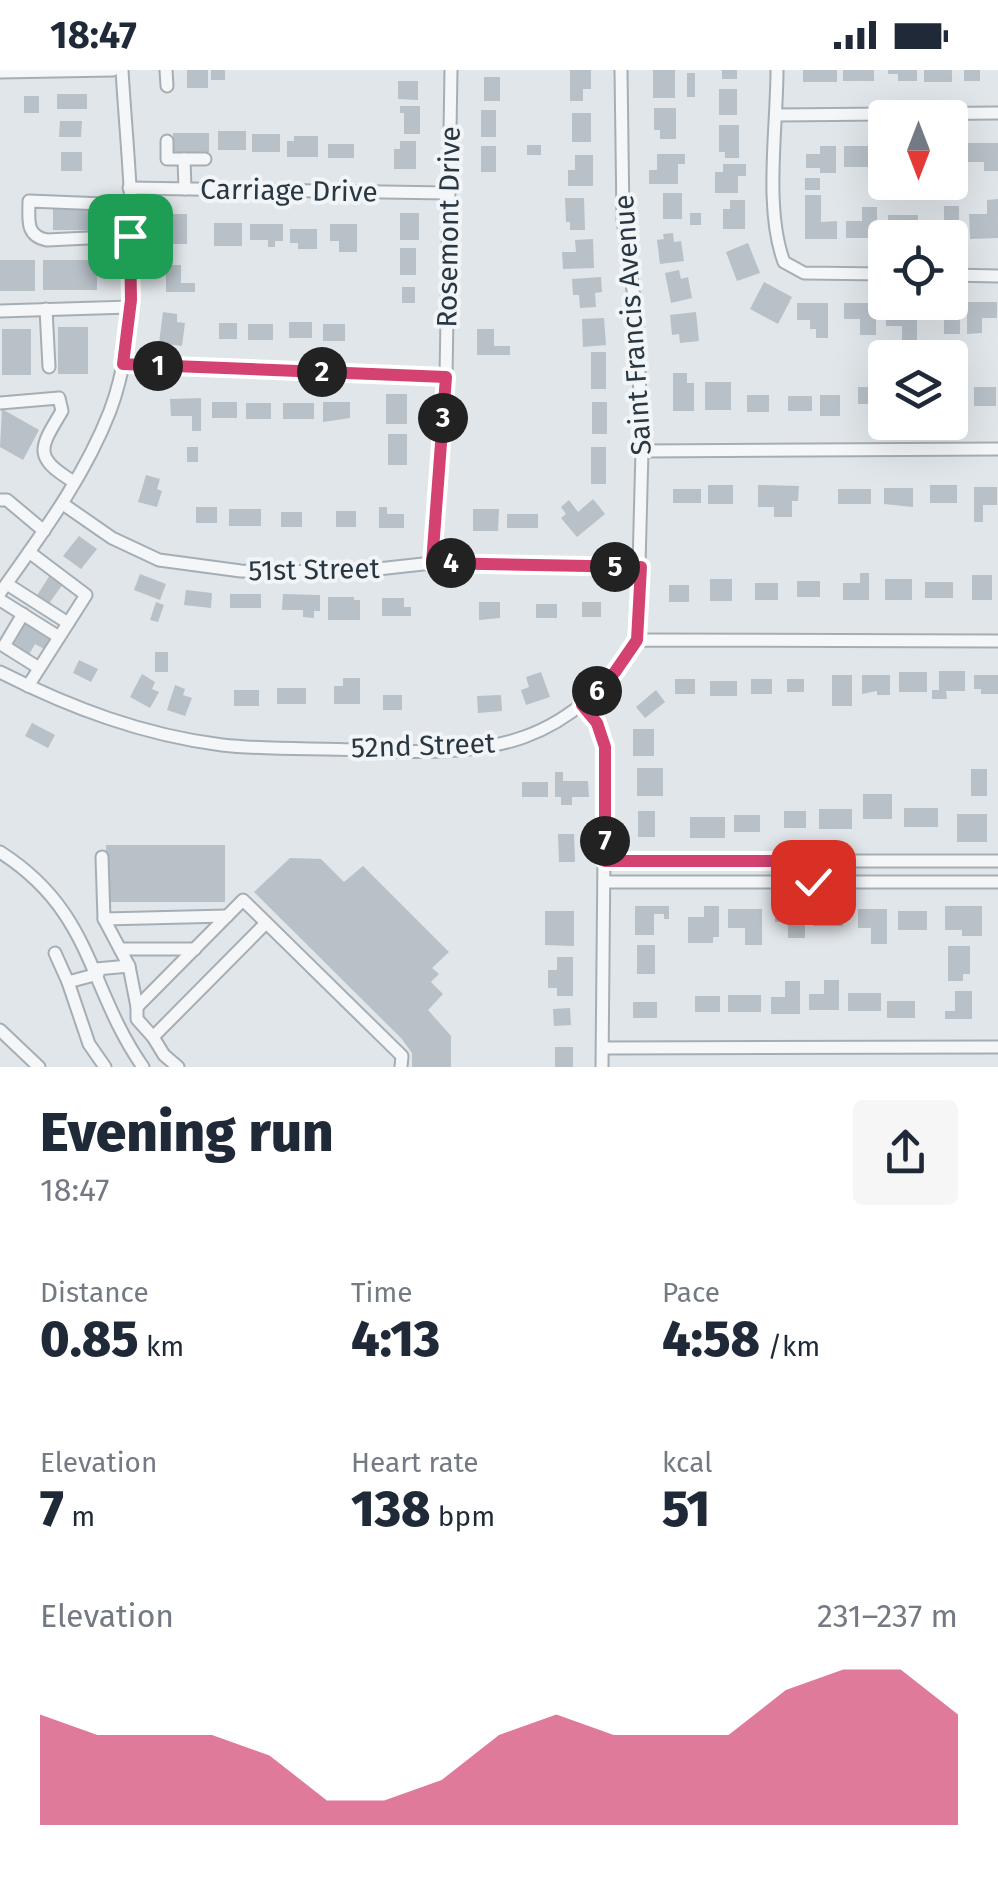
<!DOCTYPE html>
<html lang="en">
<head>
<meta charset="utf-8">
<style>
	:root { --surface:#fff; --page:#f6f6f7; --text:#1f2937; --muted:#747a83; --accent:#d34270 }
	body { margin:0; font-family:"Fira Sans",sans-serif; background:var(--page); color:var(--text); height:100vh; display:flex; flex-direction:column; font-size:38px; white-space:nowrap }
	* { box-sizing:border-box; margin:0 }
	p { font-size:32px; color:var(--muted) }
	.icon { flex:none; width:55px; height:55px; fill:none; stroke:currentColor; stroke-width:2; stroke-linecap:round; stroke-linejoin:round }
	.map { position:relative; height:997px; overflow:hidden }
	.drawer { display:flex; flex-direction:column; background:var(--surface); flex:1 }
	.drawer>* { flex:none }
	.needle { width:65px; rotate:180deg }
	.tools { position:absolute; left:868px; top:30px; display:grid; gap:20px }
	.tools a { display:grid; place-items:center; width:100px; height:100px; border-radius:10px; background:var(--surface); box-shadow:0 10px 40px #0002; font-size:50px }
	.pin { position:absolute; display:grid; place-items:center; width:85px; height:85px; color:#fff; margin:-42px; border-radius:20px; box-shadow:0 5px 15px #0006 }
	.km { position:absolute; width:50px; height:50px; margin:-25px; border-radius:50%; background:#222; color:#fff; font-size:28px; line-height:50px; text-align:center }
	.round { display:grid; place-items:center; flex:none; width:105px; height:105px; border-radius:10px; background:var(--page) }
	.summary { display:flex; align-items:center; justify-content:space-between; height:170px; padding:0 40px }
	h1 { font-size:55px; font-weight:800; line-height:75px }
	.metrics { display:grid; grid-template-columns:repeat(3,1fr); gap:15px; height:170px; padding:10px 40px }
	.metrics div { display:grid; align-content:center }
	.metrics b { font-size:50px; font-weight:800 }
	.metrics small { font-size:28px; font-weight:400 }
	.metrics p { font-size:28px }
	.chart { height:280px; padding:20px 40px }
	.chart p { display:flex; justify-content:space-between }
	.chart svg { width:100%; height:180px; margin-top:10px; fill:var(--accent); opacity:.7 }
	.status { display:flex; justify-content:space-between; align-items:center; height:70px; padding:0 50px; background:var(--surface); direction:ltr }
	.status svg { height:28px; fill:currentColor }
	.map>svg:first-child { display:block }
	.building { fill:#b8c0c8 }
	.lines { fill:none; stroke-linecap:round; stroke-linejoin:round }
	.minor-casing { stroke:#a6aeb5; stroke-width:15 }
	.minor { stroke:#f4f6f8; stroke-width:11 }
	.route-casing { stroke:#fff; stroke-width:20 }
	.route { stroke:#d34270; stroke-width:12 }
	.labels { text-anchor:middle; stroke-width:8; stroke-linejoin:round; paint-order:stroke }
	.street-label { font-size:28px; fill:#293743; stroke:#f1f5f8 }
</style>
</head>
<body>
<div class="status"><b>18:47</b><svg viewBox="0 0 49 12"><path d="M0 12V9h3v3zM5 12V6h3v6zM10 12V3h3v9zM15 12V0h3v12zM26 1h20v11H26zM47 4h2v5h-2z"/></svg></div>
<div class="map">
<svg width="998" height="997" viewBox="0 0 998 997">
	<rect width="100%" height="100%" fill="#e1e6ea"/>
	<g class="building">
		<rect x="187" y="0" width="21" height="18"/>
		<rect x="211" y="0" width="14" height="10"/>
		<path d="M570,0H591V19H583V31H570Z"/>
		<rect x="653" y="0" width="22" height="28"/>
		<rect x="722" y="0" width="15" height="9"/>
		<rect x="803" y="0" width="34" height="12"/>
		<rect x="843" y="0" width="31" height="11"/>
		<path d="M888,0H917V11H898V4H888Z"/>
		<rect x="924" y="0" width="28" height="12"/>
		<rect x="964" y="0" width="16" height="11"/>
		<rect x="687" y="3" width="8" height="24"/>
		<rect x="484" y="7" width="16" height="24"/>
		<path d="M398,11H418V30L398,29Z"/>
		<rect x="719" y="19" width="18" height="26"/>
		<rect x="57" y="24" width="30" height="15"/>
		<rect x="24" y="26" width="15" height="17"/>
		<path d="M400,36H420V64H404V43H400Z"/>
		<path d="M654,38H676V69H660V60H654Z"/>
		<rect x="481" y="40" width="15" height="27"/>
		<rect x="572" y="43" width="19" height="29"/>
		<path d="M60,51H82L81,67H59Z"/>
		<path d="M719,55H739V88H725V82H719Z"/>
		<rect x="218" y="61" width="28" height="19"/>
		<rect x="173" y="63" width="36" height="19"/>
		<rect x="252" y="64" width="28" height="18"/>
		<path d="M294,66H318V87H287V71H294Z"/>
		<path d="M400,71H416V99H394V79H400Z"/>
		<rect x="950" y="73" width="5" height="21"/>
		<path d="M966,73H998V101H984V92H966Z"/>
		<rect x="328" y="74" width="26" height="14"/>
		<rect x="527" y="75" width="14" height="10"/>
		<rect x="481" y="76" width="15" height="26"/>
		<path d="M820,76H836V103H820V98H806V84H820Z"/>
		<rect x="844" y="76" width="29" height="21"/>
		<rect x="61" y="82" width="21" height="19"/>
		<path d="M657,84H685V94H678V114H649V100H657Z"/>
		<path d="M575,85H593V116H568V100H575Z"/>
		<path d="M723,94H746V106H738V123H715V102H723Z"/>
		<rect x="805" y="108" width="15" height="12"/>
		<rect x="883" y="112" width="16" height="8"/>
		<rect x="663" y="123" width="19" height="26"/>
		<path d="M805,125H821V152L837,151V169H805Z"/>
		<path d="M565,128H584L585,160H570V152H566Z"/>
		<path d="M998,129V168L970,169L969,144H987V130Z"/>
		<path d="M730,130H745V159H723V139H730Z"/>
		<rect x="53" y="136" width="43" height="24"/>
		<path d="M944,136H959V170L929,168V153H944Z"/>
		<path d="M862,137H877V168H846V151H862Z"/>
		<rect x="400" y="143" width="19" height="27"/>
		<rect x="690" y="143" width="11" height="12"/>
		<rect x="169" y="144" width="18" height="30"/>
		<rect x="888" y="145" width="30" height="23"/>
		<rect x="214" y="153" width="28" height="23"/>
		<path d="M250,154H283V171H275V177H268V170H250Z"/>
		<path d="M330,154H357V182H339V171H330Z"/>
		<path d="M290,159H317V179H298V173H290Z"/>
		<path d="M673,163L674,172L681,171L684,191L660,194L657,170L664,169L663,164Z"/>
		<path d="M593,169L594,198L563,199L562,182H576L575,170Z"/>
		<path d="M748,173L760,203L737,211L726,182Z"/>
		<rect x="400" y="178" width="16" height="27"/>
		<rect x="0" y="190" width="35" height="31"/>
		<rect x="43" y="190" width="54" height="30"/>
		<path d="M166,195H181V213H195V222H166Z"/>
		<path d="M679,200L681,209L688,207L692,228L671,233L665,203Z"/>
		<path d="M601,207L602,222L595,223L596,237L580,238L579,225H573L572,209Z"/>
		<path d="M764,212L792,227L778,254L750,239Z"/>
		<rect x="402" y="217" width="13" height="16"/>
		<path d="M960,231V264H944V248H929V232Z"/>
		<path d="M886,232H917V271H902V256H886Z"/>
		<path d="M967,232H997V248H982V263L967,264Z"/>
		<path d="M797,233H828V268H816V259H810V250H797Z"/>
		<path d="M844,233H876V265H860V249H844Z"/>
		<path d="M163,242L177,244V252L185,253L182,276L159,273Z"/>
		<path d="M696,242L699,271L680,273L679,264L672,265L670,245Z"/>
		<path d="M604,248L606,275L583,277L582,249Z"/>
		<rect x="289" y="252" width="23" height="16"/>
		<rect x="219" y="253" width="18" height="16"/>
		<rect x="248" y="254" width="25" height="16"/>
		<rect x="323" y="254" width="22" height="17"/>
		<rect x="58" y="257" width="30" height="47"/>
		<rect x="2" y="259" width="29" height="46"/>
		<path d="M477,259H494V276H510V285H477Z"/>
		<rect x="591" y="282" width="15" height="37"/>
		<path d="M673,303H687V313H694V341H673Z"/>
		<rect x="705" y="312" width="26" height="28"/>
		<rect x="858" y="317" width="23" height="17"/>
		<rect x="950" y="317" width="10" height="19"/>
		<rect x="974" y="317" width="22" height="19"/>
		<rect x="386" y="324" width="21" height="30"/>
		<rect x="747" y="325" width="22" height="17"/>
		<rect x="820" y="325" width="20" height="21"/>
		<rect x="788" y="326" width="24" height="15"/>
		<path d="M201,328V361H192V346H171L170,329Z"/>
		<rect x="212" y="332" width="25" height="16"/>
		<path d="M323,332H350V348L323,352Z"/>
		<rect x="592" y="332" width="15" height="32"/>
		<rect x="246" y="333" width="25" height="16"/>
		<rect x="283" y="333" width="31" height="16"/>
		<path d="M2,339L39,360L23,390L0,377Z"/>
		<rect x="388" y="364" width="19" height="31"/>
		<rect x="187" y="377" width="11" height="15"/>
		<rect x="591" y="377" width="15" height="37"/>
		<path d="M146,405L160,409L157,419L162,421L157,437L138,432Z"/>
		<rect x="708" y="415" width="25" height="19"/>
		<path d="M758,415L799,416L798,431H792V447H774V437H758Z"/>
		<rect x="930" y="415" width="27" height="18"/>
		<path d="M974,417H997V435H983V452H974Z"/>
		<path d="M884,418H913V437L884,434Z"/>
		<rect x="673" y="419" width="28" height="14"/>
		<rect x="838" y="419" width="33" height="15"/>
		<path d="M593,429L605,444L577,467L561,448L566,444L561,437L569,430L578,442Z"/>
		<rect x="196" y="437" width="21" height="16"/>
		<path d="M379,437H387V444H404V458H379Z"/>
		<rect x="229" y="439" width="32" height="17"/>
		<path d="M473,439H499L498,461H473Z"/>
		<rect x="336" y="441" width="20" height="16"/>
		<rect x="281" y="442" width="21" height="15"/>
		<rect x="507" y="444" width="31" height="14"/>
		<path d="M79,466L97,479L81,499L63,486Z"/>
		<path d="M860,503H869V530H843V513H860Z"/>
		<path d="M140,504L166,514L160,530L134,520Z"/>
		<path d="M50,505L63,514L48,535L36,527Z"/>
		<rect x="972" y="505" width="20" height="25"/>
		<rect x="710" y="509" width="22" height="22"/>
		<rect x="885" y="509" width="27" height="21"/>
		<rect x="797" y="511" width="23" height="16"/>
		<rect x="925" y="512" width="28" height="16"/>
		<rect x="755" y="513" width="23" height="17"/>
		<rect x="669" y="515" width="20" height="17"/>
		<path d="M186,520L212,523L211,538L184,535Z"/>
		<rect x="230" y="524" width="31" height="14"/>
		<path d="M283,524L320,525V541H314V548L303,547V540H282Z"/>
		<path d="M328,527H354V530H360V550H328Z"/>
		<path d="M382,528H404V537H411V546H382Z"/>
		<path d="M156,532L164,535L158,552L150,550Z"/>
		<path d="M479,532H500V548L479,550Z"/>
		<rect x="582" y="532" width="19" height="15"/>
		<rect x="536" y="534" width="21" height="14"/>
		<path d="M27,550L53,564L44,579L35,574L27,588L11,579Z"/>
		<rect x="155" y="582" width="13" height="20"/>
		<path d="M79,590L98,599L91,612L73,603Z"/>
		<path d="M939,601H965V621H946L947,629H932V620H939Z"/>
		<path d="M541,602L550,627L526,635L521,620L529,617L526,607Z"/>
		<rect x="899" y="602" width="28" height="20"/>
		<path d="M142,604L155,612L152,619L159,622L150,638L130,627Z"/>
		<rect x="832" y="605" width="20" height="31"/>
		<path d="M862,605H890V625H877V621L862,624Z"/>
		<path d="M974,605H998V624H981V619H974Z"/>
		<path d="M343,608H360V634H334V616H343Z"/>
		<rect x="675" y="609" width="20" height="15"/>
		<rect x="751" y="609" width="21" height="15"/>
		<rect x="787" y="609" width="17" height="13"/>
		<rect x="710" y="611" width="27" height="15"/>
		<path d="M175,615L185,619L183,625L192,628L185,646L167,640Z"/>
		<rect x="277" y="618" width="29" height="16"/>
		<rect x="234" y="620" width="25" height="16"/>
		<path d="M656,620L665,632L645,648L636,637Z"/>
		<rect x="383" y="625" width="19" height="15"/>
		<path d="M501,625L502,641L478,643L477,626Z"/>
		<path d="M32,653L55,665L48,678L25,666Z"/>
		<rect x="633" y="659" width="21" height="27"/>
		<rect x="637" y="698" width="26" height="28"/>
		<rect x="971" y="699" width="16" height="27"/>
		<path d="M555,702H563V711H588L589,727H572V735H561V727H555Z"/>
		<rect x="522" y="712" width="26" height="15"/>
		<rect x="863" y="724" width="29" height="25"/>
		<rect x="904" y="738" width="34" height="19"/>
		<rect x="819" y="739" width="33" height="20"/>
		<rect x="638" y="741" width="17" height="26"/>
		<rect x="784" y="741" width="22" height="17"/>
		<rect x="957" y="744" width="30" height="28"/>
		<rect x="734" y="745" width="26" height="17"/>
		<rect x="690" y="747" width="35" height="21"/>
		<path d="M558,764H574L575,792H559Z"/>
		<rect x="106" y="775" width="119" height="57"/>
		<path d="M290,788L321,789L344,812L363,796L449,882L432,898L439,904L431,912L443,924L428,940L451,966V997H412V983L402,969L254,822Z"/>
		<path d="M635,836H669V849H664V844H654V865H635Z"/>
		<path d="M704,836H719V867H713V873H688V847H704Z"/>
		<path d="M775,836H805V868H788V852H775Z"/>
		<path d="M945,836H982V866H962V860H945Z"/>
		<rect x="813" y="838" width="30" height="18"/>
		<path d="M728,839H762V875H745V858H728Z"/>
		<path d="M858,839H887V874H871V858H858Z"/>
		<path d="M545,841H574V876L545,875Z"/>
		<rect x="898" y="841" width="29" height="19"/>
		<rect x="637" y="875" width="18" height="29"/>
		<path d="M948,876H970V904H963V911H948Z"/>
		<path d="M557,887H573V926H557V918H548V900H557Z"/>
		<path d="M824,910H839V940H809V924H824Z"/>
		<path d="M785,911H800V944H771V927H785Z"/>
		<path d="M955,921H972V949H945V941H955Z"/>
		<rect x="848" y="923" width="33" height="18"/>
		<rect x="728" y="925" width="33" height="17"/>
		<rect x="695" y="926" width="25" height="16"/>
		<rect x="887" y="931" width="28" height="17"/>
		<rect x="633" y="932" width="24" height="16"/>
		<path d="M570,938L571,955L554,956L553,939Z"/>
		<rect x="555" y="977" width="18" height="20"/>
	</g>
	<g class="lines">
		<defs>
			<g id="minor">
				<path d="M166,0L167,16"/>
				<path d="M621,0L623,149L637,249L642,381L637,570"/>
				<path d="M777,0C777,58 764,139 784,192L804,203L885,204"/>
				<path d="M0,2L113,0"/>
				<path d="M777,45L998,43"/>
				<path d="M167,71V89H205"/>
				<path d="M184,89L185,119"/>
				<path d="M129,118L448,123"/>
				<path d="M104,134L105,167"/>
				<path d="M129,135L29,131C29,149 25,166 47,170L130,166"/>
				<path d="M950,205L998,206"/>
				<path d="M46,239L49,297"/>
				<path d="M0,241L130,237"/>
				<path d="M123,295L446,307"/>
				<path d="M0,333L59,328L62,341C39,379 33,387 74,412"/>
				<path d="M642,381L998,379"/>
				<path d="M0,430H7L44,461"/>
				<path d="M63,434L112,468L159,490L241,501L351,502L432,493L641,497"/>
				<path d="M432,493L446,307L451,0"/>
				<path d="M7,514L68,553"/>
				<path d="M0,523C41,465 84,408 110,341C147,243 128,103 122,0"/>
				<path d="M0,530L59,567"/>
				<path d="M23,544L4,576L39,598"/>
				<path d="M0,602C71,638 143,665 222,675C267,680 314,678 359,680C412,682 474,685 524,667C574,649 609,614 637,570L998,571"/>
				<path d="M28,616L86,525L29,482"/>
				<path d="M581,635L597,653L605,677L602,997"/>
				<path d="M0,782C94,842 87,917 143,997"/>
				<path d="M102,787L104,849L227,846"/>
				<path d="M605,791H998"/>
				<path d="M604,812H998"/>
				<path d="M104,849L129,896"/>
				<path d="M120,879H195"/>
				<path d="M55,883L68,912"/>
				<path d="M96,899L129,896L137,937L243,830L402,986L401,997"/>
				<path d="M98,904L68,912L89,974L105,997"/>
				<path d="M137,937V949L153,967L266,853"/>
				<path d="M0,960L39,997"/>
				<path d="M153,967L164,985L178,997"/>
				<path d="M603,978L998,977"/>
			</g>
		</defs>
		<use href="#minor" class="minor-casing"/>
		<use href="#minor" class="minor"/>
	</g>
	<g class="lines">
		<defs>
			<path id="route" d="M130,166L131,230L123,294L446,307L432,493L641,497L637,570L615,602L582,635L597,653L605,677V791H813V812"/>
		</defs>
		<use href="#route" class="route-casing"/>
		<use href="#route" class="route"/>
	</g>
	<g class="labels">
		<g class="street-label">
			<text transform="translate(289 120) rotate(1)" y="10">Carriage Drive</text>
			<text transform="translate(448 157) rotate(-89)" y="10">Rosemont Drive</text>
			<text transform="translate(632 255) rotate(-94)" y="10">Saint Francis Avenue</text>
			<text transform="translate(314 499) rotate(-1)" y="10">51st Street</text>
			<text transform="translate(423 675) rotate(-2)" y="10">52nd Street</text>
		</g>
	</g>
</svg>
<div class="tools">
<a><svg class="needle" viewBox="-14 -14 28 28"><path d="M0-13l5 13h-10z" fill="#e53935"/><path d="M0 13l5-13h-10z" fill="#747a83"/></svg></a>
<a><svg class="icon" aria-label="locate" viewBox="0 0 24 24"><circle cx="12" cy="12" r="6"/><path d="M12 2v4M12 18v4M2 12h4M18 12h4"/></svg></a>
<a><svg class="icon" aria-label="layers" viewBox="0 0 24 24"><path d="M12 4l9 5-9 5-9-5zM3 14l9 5 9-5"/></svg></a>
</div>
<div class="pin" style="left:130px;top:166px;background:#1e9e55"><svg class="icon" aria-label="arrive" viewBox="0 0 24 24"><path d="M6 21V4h12l-3 4 3 4H6"/></svg></div>
<div class="pin" style="left:813px;top:812px;background:#d93025"><svg class="icon" aria-label="check" viewBox="0 0 24 24"><path d="M5 12l5 5 9-10"/></svg></div>
<b class="km" style="left:158px;top:296px">1</b>
<b class="km" style="left:322px;top:302px">2</b>
<b class="km" style="left:443px;top:348px">3</b>
<b class="km" style="left:451px;top:493px">4</b>
<b class="km" style="left:615px;top:497px">5</b>
<b class="km" style="left:597px;top:621px">6</b>
<b class="km" style="left:605px;top:771px">7</b>
</div>
<section class="drawer">
<div class="summary"><div><h1>Evening run</h1><p>18:47</p></div><a class="round"><svg class="icon" aria-label="share" viewBox="0 0 24 24"><path d="M12 15V3M7 8l5-5 5 5M5 13v7h14v-7"/></svg></a></div>
<div class="metrics">
<div><p>Distance</p><b>0.85<small> km</small></b></div>
<div><p>Time</p><b>4:13</b></div>
<div><p>Pace</p><b>4:58<small> /km</small></b></div>
</div>
<div class="metrics">
<div><p>Elevation</p><b>7<small> m</small></b></div>
<div><p>Heart rate</p><b>138<small> bpm</small></b></div>
<div><p>kcal</p><b>51</b></div>
</div>
<div class="chart"><p><span>Elevation</span>231–237 m</p>
<svg viewBox="0 0 160 44" preserveAspectRatio="none"><path d="M0 44V17L10 22L20 22L30 22L40 27L50 38L60 38L70 33L80 22L90 17L100 22L110 22L120 22L130 11L140 6L150 6L160 17V44z"/></svg>
</div>
</section>
</body>
</html>
